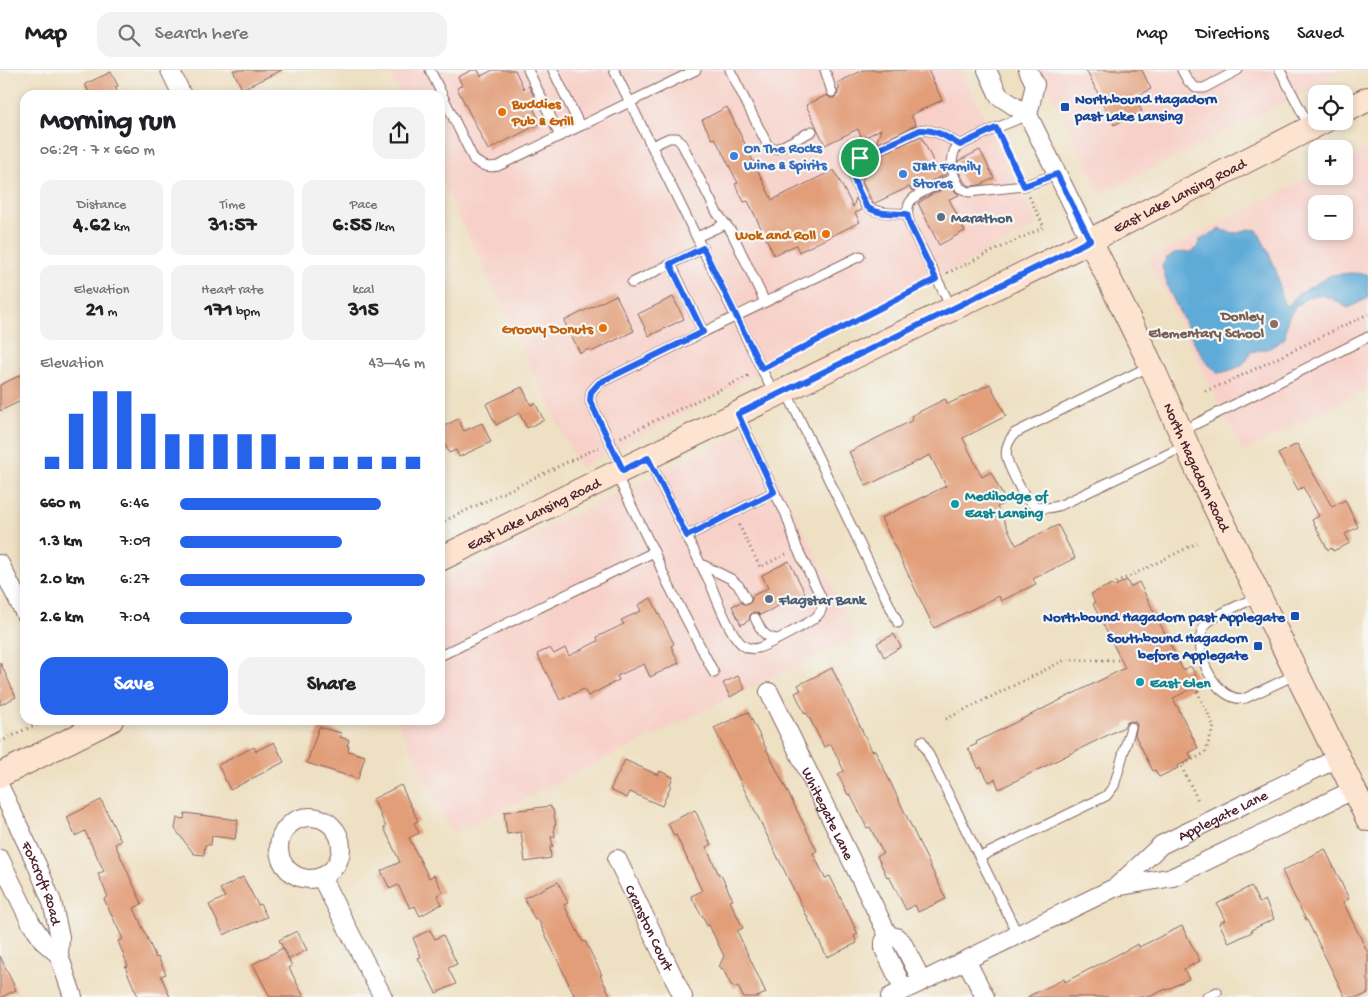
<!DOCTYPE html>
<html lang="en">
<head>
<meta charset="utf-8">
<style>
	:root { --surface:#fff; --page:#f2f2f2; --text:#202124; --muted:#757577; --line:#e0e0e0; --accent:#2563eb }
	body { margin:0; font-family:"Gochi Hand",sans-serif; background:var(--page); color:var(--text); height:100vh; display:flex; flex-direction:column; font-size:19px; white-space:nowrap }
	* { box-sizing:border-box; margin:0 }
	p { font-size:16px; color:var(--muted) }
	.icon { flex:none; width:28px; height:28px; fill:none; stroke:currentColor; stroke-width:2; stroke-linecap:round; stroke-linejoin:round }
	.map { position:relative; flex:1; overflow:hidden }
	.sheet { position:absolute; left:20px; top:20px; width:425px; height:635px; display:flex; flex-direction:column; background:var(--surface); border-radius:15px; box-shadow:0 2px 8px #0003 }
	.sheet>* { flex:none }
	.fabs { position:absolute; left:1308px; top:15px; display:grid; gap:10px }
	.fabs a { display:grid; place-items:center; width:45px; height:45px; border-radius:10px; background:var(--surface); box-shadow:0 2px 8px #0003; font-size:25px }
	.pin { position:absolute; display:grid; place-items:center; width:42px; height:42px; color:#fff; margin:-21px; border:2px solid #fff; border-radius:50%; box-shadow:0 1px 5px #0007 }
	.round { display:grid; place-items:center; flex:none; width:52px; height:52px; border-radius:15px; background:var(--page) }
	.head { display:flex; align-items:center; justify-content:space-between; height:85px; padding:0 20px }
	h1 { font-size:28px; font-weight:700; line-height:38px }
	.metrics { display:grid; grid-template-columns:repeat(3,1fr); gap:8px; height:85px; padding:5px 20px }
	.metrics div { display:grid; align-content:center; border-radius:12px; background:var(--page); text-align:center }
	.metrics b { font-size:21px; font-weight:700 }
	.metrics small { font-size:14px; font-weight:400 }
	.metrics p { font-size:14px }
	.chart { height:140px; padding:10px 20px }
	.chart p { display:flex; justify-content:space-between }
	.chart svg { width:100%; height:90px; margin-top:5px; stroke:var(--accent); stroke-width:6 }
	.primary-button { display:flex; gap:10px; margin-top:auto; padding:10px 20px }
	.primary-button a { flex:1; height:58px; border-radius:15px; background:var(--accent); color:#fff; font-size:20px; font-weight:700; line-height:58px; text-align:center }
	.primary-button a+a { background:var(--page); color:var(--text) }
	ul { padding:0 20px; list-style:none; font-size:16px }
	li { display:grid; grid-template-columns:80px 60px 1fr; align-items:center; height:38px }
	li i { height:12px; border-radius:6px; background:var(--accent) }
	header { display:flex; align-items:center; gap:30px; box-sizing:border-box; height:70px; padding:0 25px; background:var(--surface); border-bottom:1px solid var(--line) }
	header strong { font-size:24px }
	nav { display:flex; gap:28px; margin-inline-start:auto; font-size:18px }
	.search { width:350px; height:45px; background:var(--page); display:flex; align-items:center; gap:12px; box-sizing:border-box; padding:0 18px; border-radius:15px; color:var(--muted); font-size:19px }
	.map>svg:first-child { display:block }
	.built { fill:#f7d1c9; fill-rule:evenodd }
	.water { fill:#5fabd8; stroke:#546582 }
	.building { fill:#e29e79 }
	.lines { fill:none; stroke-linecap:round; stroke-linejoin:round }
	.lane-casing { stroke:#836360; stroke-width:11 }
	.street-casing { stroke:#836360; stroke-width:20 }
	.secondary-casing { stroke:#836360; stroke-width:26 }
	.path { stroke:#836360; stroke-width:3; stroke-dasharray:1 4; stroke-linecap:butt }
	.lane { stroke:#fff; stroke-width:9 }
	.street { stroke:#fff; stroke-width:18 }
	.secondary { stroke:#fde4d1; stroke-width:24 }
	.route-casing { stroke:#fff; stroke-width:10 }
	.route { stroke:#2563eb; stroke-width:6 }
	.transit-dot { fill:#1a4fb4; stroke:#f6f6f2; stroke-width:2 }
	.food-dot { fill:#e8710a; stroke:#f6f6f2; stroke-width:2 }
	.shop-dot { fill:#3f7fe0; stroke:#f6f6f2; stroke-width:2 }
	.service-dot { fill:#5c6f8a; stroke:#f6f6f2; stroke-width:2 }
	.education-dot { fill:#8d6e63; stroke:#f6f6f2; stroke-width:2 }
	.culture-dot { fill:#0f9aa8; stroke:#f6f6f2; stroke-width:2 }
	.labels { text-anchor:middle; stroke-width:4.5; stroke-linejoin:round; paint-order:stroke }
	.transit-label { font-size:15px; font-weight:bold; fill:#164399; stroke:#f6f6f2; text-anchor:end }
	.food-label { font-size:15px; font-weight:bold; fill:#c56008; stroke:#f6f6f2; text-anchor:end }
	.shop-label { font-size:15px; font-weight:bold; fill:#366cbe; stroke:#f6f6f2; text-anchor:start }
	.street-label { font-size:15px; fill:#4a1f2b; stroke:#f6f6f2 }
	.service-label { font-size:15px; font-weight:bold; fill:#4e5e75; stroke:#f6f6f2; text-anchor:start }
	.education-label { font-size:15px; font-weight:bold; fill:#785e54; stroke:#f6f6f2; text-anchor:end }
	.culture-label { font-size:15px; font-weight:bold; fill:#0d838f; stroke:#f6f6f2; text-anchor:start }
</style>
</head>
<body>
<header>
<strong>Map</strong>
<div class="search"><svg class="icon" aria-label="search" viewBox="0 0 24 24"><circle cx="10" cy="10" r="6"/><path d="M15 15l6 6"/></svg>Search here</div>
<nav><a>Map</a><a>Directions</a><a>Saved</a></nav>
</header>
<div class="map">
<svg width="1368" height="927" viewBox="0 0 1368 927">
	<rect width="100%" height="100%" fill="#f6f6f2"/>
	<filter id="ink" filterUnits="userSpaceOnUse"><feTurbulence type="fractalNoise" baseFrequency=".02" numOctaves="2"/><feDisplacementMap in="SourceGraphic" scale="10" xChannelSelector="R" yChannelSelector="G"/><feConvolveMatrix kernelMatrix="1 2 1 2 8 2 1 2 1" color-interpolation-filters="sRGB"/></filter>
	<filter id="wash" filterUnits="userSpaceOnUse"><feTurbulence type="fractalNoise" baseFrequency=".0096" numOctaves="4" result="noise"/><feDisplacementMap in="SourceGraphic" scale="20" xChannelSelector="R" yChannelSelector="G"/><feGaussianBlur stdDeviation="1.12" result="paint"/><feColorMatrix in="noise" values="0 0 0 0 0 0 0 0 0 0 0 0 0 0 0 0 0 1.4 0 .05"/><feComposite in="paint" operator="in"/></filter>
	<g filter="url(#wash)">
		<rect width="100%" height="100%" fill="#eee0c2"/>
		<g class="built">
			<path d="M388,0H961L1037,155L580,398L440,107V25H400Z"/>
			<path d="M1039,0H1347L1101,124Z"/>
			<path d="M1368,78V318L1243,382L1148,189L1316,104V106H1344V90ZM1316,134H1344V161H1316Z"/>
			<path d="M752,358L857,566L452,764L397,650H440V510Z"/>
		</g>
		<path class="water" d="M1220,159L1229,162L1238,163L1248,159L1257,160C1264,173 1272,189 1277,203C1280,214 1279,229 1287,237L1297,225L1331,205L1351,203L1366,204L1368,205V228L1348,238C1339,233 1329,225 1319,225C1305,225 1290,240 1287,252C1285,257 1286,263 1285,268L1270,278L1250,282C1248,296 1231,301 1218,303L1207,293L1197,278L1168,218L1162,196L1166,189L1174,183L1191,182L1196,179L1200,170Z"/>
		<g id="blocks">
			<g class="building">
				<path d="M233,0H282L242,19Z"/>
				<path d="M472,0H478L481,6L493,0H515L524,19L529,16L535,29L530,32L541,53L488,80L457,18L462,15L458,7Z"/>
				<path d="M863,0H928L942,30L911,45L916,55L876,74L881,59L862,69L858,59L825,75L806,35L827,25L830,28H834L838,24V20L840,19L837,13Z"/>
				<path d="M1086,0H1142L1151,19L1135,27L1142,41L1114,55Z"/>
				<path d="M111,2L118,16L115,17L119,25H90L85,14Z"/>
				<path d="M727,37L772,130L834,100L853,137L856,128L862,140L855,143L860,152L799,182L796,175L774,185L748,131L744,132L735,114L738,113L715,68L712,69L702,50Z"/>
				<path d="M921,66L938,101L945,98L947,104L926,113L912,121L909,117L875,133H873L862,112L870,90Z"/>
				<path d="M980,80L994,108L980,115L970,116L965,113L961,106L957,96L958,91Z"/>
				<path d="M952,116L955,121L959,125L949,129L965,161L939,175L918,133L932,124Z"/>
				<path d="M616,225L634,261L591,282L590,279L580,283L564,251Z"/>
				<path d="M673,227L684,249L649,266L638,244Z"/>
				<path d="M25,303V329L0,341V315Z"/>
				<path d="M990,314L1006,346L963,368L982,407L991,402L1006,432L997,437L1016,475L1058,455L1075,488L1033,509L1036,514L1001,531L999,526L934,558L881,448L946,416L930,385L866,416L849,382L913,350L911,346L945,329L948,334Z"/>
				<path d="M522,317L531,335L535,333L544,350L527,358L519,343L496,355L486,334Z"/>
				<path d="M458,349L464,361L482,353L491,372L459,387L456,380L449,383L440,364V358Z"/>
				<path d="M1297,374L1332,437L1345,430L1358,457L1345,464L1350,473L1333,481L1332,478L1328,480L1312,450L1319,446L1303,417L1298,420L1297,418L1278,384Z"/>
				<path d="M789,491L805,523L760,545L758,543L753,542L750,545L749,550L741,555L732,536L741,532L745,535L749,534L752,530V526L768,518L762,505Z"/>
				<path d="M1127,510L1130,517L1139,512L1183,600L1191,596L1200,615L1173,628L1198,678L1189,683L1192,689L1177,696L1178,698L1159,707L1155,700L1153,701L1135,665L1137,655L1135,652L1130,651L1126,653L1124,657L999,719L995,709L989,712L981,697L979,699L968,678L977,674L976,672L1125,598L1093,534L1095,533L1091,524L1112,514L1113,517Z"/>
				<path d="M651,528L674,574L671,576L679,593L650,607L644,594L617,606L619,610L588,626L584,619L560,630L537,584L550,578L554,584L565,578L569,586L598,571L597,567L624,554L621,550L641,541L638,535Z"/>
				<path d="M894,564L901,577L884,587L877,573Z"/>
				<path d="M0,592L16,627L0,635Z"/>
				<path d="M832,598L872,681L875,680L946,829L918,842L915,835L906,840L889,806L887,807L877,786L883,783L870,757L867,758L850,724L848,725L838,704L844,701L831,674L824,677L807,643L805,644L795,623L801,620L798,615Z"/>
				<path d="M738,606L745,619L730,627L723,613Z"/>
				<path d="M748,642L817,781L813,783L825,808L830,806L858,864L854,866L857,873L827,887L714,658Z"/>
				<path d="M319,657L341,663L340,667L349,670L347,676H349L348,681L365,686L358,709L307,693Z"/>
				<path d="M274,672L284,692L230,720L218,695L254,677L256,681Z"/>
				<path d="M625,690L658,705L660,701L673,707L670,714L671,715L662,736L630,722L627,728L610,720Z"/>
				<path d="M401,715L418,751L414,753L419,763L409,768L429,808L434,805L443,822L437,825L442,834L420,846L415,836L410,838L398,815L390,819L381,801L400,792L384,758L386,757L373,729Z"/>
				<path d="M101,730L121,771L115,774L142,834L134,838L156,888L158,887L166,904L161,906L170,927H138L125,897L128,896L118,871L123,869L104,829L108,827L98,804L104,801L85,761L75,766L67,747Z"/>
				<path d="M551,736V739H553L556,755H554L555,767H551L553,777H550L551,788L525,792L521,762L507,764L504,742Z"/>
				<path d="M695,740L711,775L706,777L719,805H721L733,830L730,831L743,858L737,861L766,923L757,927H743L738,916L734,918L732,915H731L723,899L719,897L724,886L709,855L707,856L702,845H701L691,826L702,821L676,765L674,766L668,753Z"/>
				<path d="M185,743L238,750L235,769L212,766L211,775H205L204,785L194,784L175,759L177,748L184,749Z"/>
				<path d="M1325,779L1349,829L1343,832L1368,883V923L1360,927H1345L1307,850H1306L1282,801Z"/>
				<path d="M243,807L258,835L260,834L267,847L238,859V858L224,865L209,835L225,827L220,819Z"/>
				<path d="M558,812L568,833L564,835L583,872L585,871L602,905H600L611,927H575L538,849L535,850L524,828Z"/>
				<path d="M1251,816L1259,833L1265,830L1274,849L1251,860L1252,862L1229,873L1219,853L1225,850L1217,834Z"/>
				<path d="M1182,856L1200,891L1184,899L1189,909L1166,920V919L1149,927H1027L1064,909L1065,912L1138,874L1139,877Z"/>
				<path d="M430,860L435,869L443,865L457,894L448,898L456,914L436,923L418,888L421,887L413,868Z"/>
				<path d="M297,861L307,880L289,889L279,870Z"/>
				<path d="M283,878L292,896L289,898L304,927H270L253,894Z"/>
				<path d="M0,886L16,920L2,927H0Z"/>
			</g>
		</g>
	</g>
	<g filter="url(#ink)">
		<use href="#blocks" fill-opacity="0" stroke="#836360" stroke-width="1"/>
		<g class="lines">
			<defs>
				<g id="lane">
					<path d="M430,0L474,90C482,96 488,98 498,96L696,0"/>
					<path d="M528,0L560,66"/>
					<path d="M553,0L580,56"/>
					<path d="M614,0L775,326"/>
					<path d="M730,0L768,76L773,79L779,78L812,61"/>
					<path d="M825,0L832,22"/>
					<path d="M1182,0L1188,11L1196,18H1204L1238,0"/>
					<path d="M1280,0L1310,58"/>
					<path d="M1028,45L996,58L960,75L954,81L951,97L955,108L960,118L969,122L1024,116L1057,104"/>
					<path d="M652,76L669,68H677L682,74L717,143L731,161L765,232"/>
					<path d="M907,144C895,143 874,144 866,135C860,121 844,100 860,88L920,60C936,59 946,67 960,75"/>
					<path d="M697,167L725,154"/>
					<path d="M671,194L703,262"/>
					<path d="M632,213L703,178"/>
					<path d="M951,237L910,155C908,148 906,142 909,134C913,123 943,113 955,108"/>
					<path d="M1150,296L1015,363C1000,380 1007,392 1016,410C1027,432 1034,444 1061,435L1187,375"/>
					<path d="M786,321L898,553"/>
					<path d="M1182,361L1368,267"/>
					<path d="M648,388L711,515C717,530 732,571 746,577C750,579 754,579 758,578C766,576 814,551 818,545C823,539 823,534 821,527L797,478L786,444L774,422L738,344"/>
					<path d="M623,399L590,331L591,322L599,313L860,186"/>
					<path d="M687,466L774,422"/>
					<path d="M654,482L667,512L714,603"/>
					<path d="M701,494L731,509L739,516L746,529"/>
					<path d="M1257,527C1245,533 1215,544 1206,554C1188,576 1216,635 1246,628L1297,604"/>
					<path d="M755,548C761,559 762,566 776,569"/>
					<path d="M440,586L654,482L616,404"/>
					<path d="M922,671L1018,865"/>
					<path d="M980,787L1106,726L1114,716L1131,657"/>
					<path d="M1207,927L1217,922"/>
				</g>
				<g id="street">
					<path d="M170,0L182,25"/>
					<path d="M987,0L999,26L1028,45L1090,170"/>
					<path d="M1028,0L1035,14L1028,45"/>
					<path d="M0,494L25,544"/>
					<path id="s1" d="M769,622L888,865"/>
					<path id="s2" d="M0,717L37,795L52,832L60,867L59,885L73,927"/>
					<circle cx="310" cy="778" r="31"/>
					<path d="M0,789L31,853L44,872L59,885"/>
					<path id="s3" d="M617,789L683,927"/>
					<path d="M321,807L383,927"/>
					<path id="s4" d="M1116,817L1161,775L1338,688"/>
					<path d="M888,865L884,872V879L904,920"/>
					<path d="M888,865L896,867L902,872L922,911"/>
					<path d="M966,890L985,927"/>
					<path d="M890,927L1116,817L1173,807L1353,720"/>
				</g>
				<g id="secondary">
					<path d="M1344,41L1368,29"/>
					<path id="s5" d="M1090,170L1151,295L1204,414L1368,749"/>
					<path id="s6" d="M440,489L1058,187L1324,51"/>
					<path d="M0,705L111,650"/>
				</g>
			</defs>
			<use href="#lane" class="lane-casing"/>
			<use href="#street" class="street-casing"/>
			<use href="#secondary" class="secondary-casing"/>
			<g class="path">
				<path d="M1002,70L1019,105"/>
				<path d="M947,203L1044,157L1029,126"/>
				<path d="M772,294L926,214"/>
				<path d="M1205,321L1226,313L1368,244"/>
				<path d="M621,367L750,305"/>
				<path d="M440,453L599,377"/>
				<path d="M739,455L760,497L786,484"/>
				<path d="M1116,513L1197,473"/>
				<path d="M1195,617L1214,656L1205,683L1181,696L1199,732"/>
				<path d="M946,649L1065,590H1121"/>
				<path d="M0,672L24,660L50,650"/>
			</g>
			<use href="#lane" class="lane"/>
			<use href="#street" class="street"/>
			<use href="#secondary" class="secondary"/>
		</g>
	</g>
	<g class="lines" filter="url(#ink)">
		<defs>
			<path id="route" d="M996,58L1024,116L1057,104L1090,170L1058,187L738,344L774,422L687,466L648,388L623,400L590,331L591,322L599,313L703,262L670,194L703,178L762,299L936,209L910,155L907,144C895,143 875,145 866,136C860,121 844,100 860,88L920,60C936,59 946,67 960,75Z"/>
		</defs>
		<use href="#route" class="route-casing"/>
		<use href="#route" class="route"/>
	</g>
	<g class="transit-dot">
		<rect x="1060" y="32" width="10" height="10" rx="2.5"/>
		<rect x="1290" y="541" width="10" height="10" rx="2.5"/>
		<rect x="1253" y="571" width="10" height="10" rx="2.5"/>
	</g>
	<g class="food-dot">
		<circle cx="502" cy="42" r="5"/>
		<circle cx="826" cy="164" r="5"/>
		<circle cx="603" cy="258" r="5"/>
	</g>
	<g class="shop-dot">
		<circle cx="734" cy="86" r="5"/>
		<circle cx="903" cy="104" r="5"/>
	</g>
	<g class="service-dot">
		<circle cx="941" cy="147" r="5"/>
		<circle cx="769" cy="529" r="5"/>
	</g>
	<circle class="education-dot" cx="1274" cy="254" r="5"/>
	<g class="culture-dot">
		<circle cx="955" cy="434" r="5"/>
		<circle cx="1140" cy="612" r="5"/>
	</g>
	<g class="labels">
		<g class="transit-label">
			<text x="1075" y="33" text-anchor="start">Northbound Hagadorn<tspan x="1075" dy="17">past Lake Lansing</tspan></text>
			<text x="1285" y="551">Northbound Hagadorn past Applegate</text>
			<text x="1248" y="572">Southbound Hagadorn<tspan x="1248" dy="17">before Applegate</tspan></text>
		</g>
		<g class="food-label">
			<text x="512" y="38" text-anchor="start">Buddies<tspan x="512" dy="17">Pub &amp; Grill</tspan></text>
			<text x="816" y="169">Wok and Roll</text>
			<text x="593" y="263">Groovy Donuts</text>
		</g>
		<g class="shop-label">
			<text x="744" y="82">On The Rocks<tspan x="744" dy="17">Wine &amp; Spirits</tspan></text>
			<text x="913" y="100">J&amp;H Family<tspan x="913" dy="17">Stores</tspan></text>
		</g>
		<g class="street-label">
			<text dy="5" stroke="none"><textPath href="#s6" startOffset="824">East Lake Lansing Road</textPath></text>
			<text dy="5" stroke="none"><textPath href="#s5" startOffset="251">North Hagadorn Road</textPath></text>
			<text dy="5" stroke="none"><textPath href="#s6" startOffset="104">East Lake Lansing Road</textPath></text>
			<text dy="5" stroke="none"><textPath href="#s1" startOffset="135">Whitegate Lane</textPath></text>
			<text dy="5" stroke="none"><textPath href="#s4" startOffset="130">Applegate Lane</textPath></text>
			<text dy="5" stroke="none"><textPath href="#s2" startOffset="105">Foxcroft Road</textPath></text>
			<text dy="5" stroke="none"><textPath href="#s3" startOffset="76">Cranston Court</textPath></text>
		</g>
		<g class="service-label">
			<text x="951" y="152">Marathon</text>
			<text x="779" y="534">Flagstar Bank</text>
		</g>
		<g class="education-label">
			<text x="1264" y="250">Donley<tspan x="1264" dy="17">Elementary School</tspan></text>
		</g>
		<g class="culture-label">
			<text x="965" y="430">Medilodge of<tspan x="965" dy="17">East Lansing</tspan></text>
			<text x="1150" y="617">East Glen</text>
		</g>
	</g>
</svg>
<div class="fabs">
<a><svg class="icon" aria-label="locate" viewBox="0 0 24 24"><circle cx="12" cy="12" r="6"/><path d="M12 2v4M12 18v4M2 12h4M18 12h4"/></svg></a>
<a>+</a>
<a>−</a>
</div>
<div class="pin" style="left:860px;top:88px;background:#1e9e55"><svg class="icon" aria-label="arrive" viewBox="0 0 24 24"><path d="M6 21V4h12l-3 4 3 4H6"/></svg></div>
<section class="sheet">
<div class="head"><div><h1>Morning run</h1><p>06:29 · 7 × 660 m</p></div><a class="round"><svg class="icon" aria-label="share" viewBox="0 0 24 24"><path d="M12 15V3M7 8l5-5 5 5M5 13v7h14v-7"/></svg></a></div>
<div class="metrics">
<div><p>Distance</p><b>4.62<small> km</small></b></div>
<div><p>Time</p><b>31:57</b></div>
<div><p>Pace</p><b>6:55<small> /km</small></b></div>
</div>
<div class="metrics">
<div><p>Elevation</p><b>21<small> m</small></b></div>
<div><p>Heart rate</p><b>171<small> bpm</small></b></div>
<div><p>kcal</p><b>315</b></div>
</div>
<div class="chart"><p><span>Elevation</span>43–46 m</p>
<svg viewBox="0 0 160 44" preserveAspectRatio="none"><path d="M5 44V38M15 44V17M25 44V6M35 44V6M45 44V17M55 44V27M65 44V27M75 44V27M85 44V27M95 44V27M105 44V38M115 44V38M125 44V38M135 44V38M145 44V38M155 44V38"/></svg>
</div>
<ul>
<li><b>660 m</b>6:46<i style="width:82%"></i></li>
<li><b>1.3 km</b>7:09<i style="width:66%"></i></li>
<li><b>2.0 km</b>6:27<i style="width:100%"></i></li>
<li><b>2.6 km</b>7:04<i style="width:70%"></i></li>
</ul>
<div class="primary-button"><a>Save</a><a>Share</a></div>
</section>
</div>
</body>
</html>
